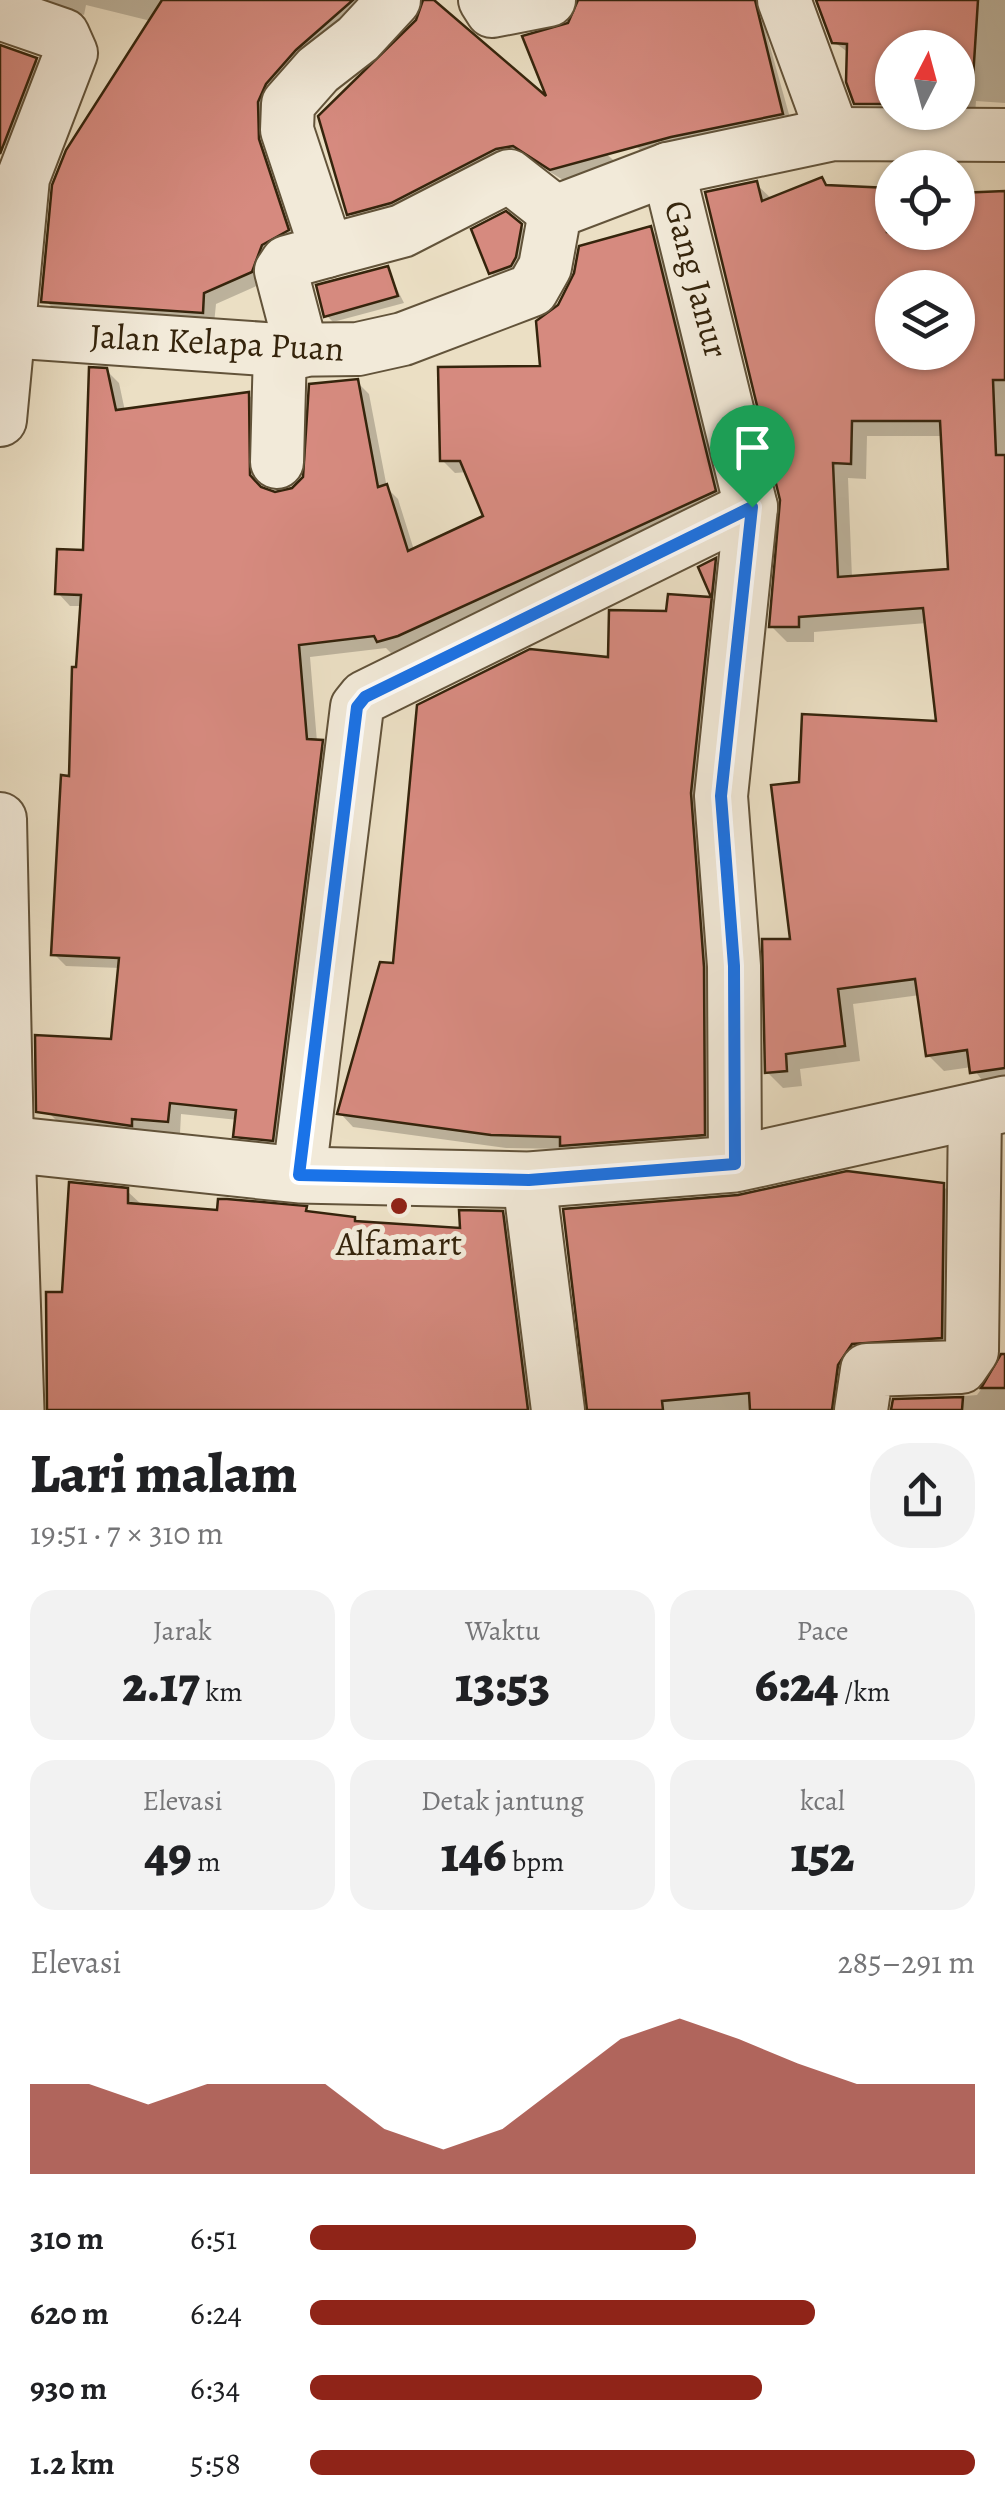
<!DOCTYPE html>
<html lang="id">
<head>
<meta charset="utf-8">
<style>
	:root { --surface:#fff; --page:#f2f2f2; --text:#202124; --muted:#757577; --accent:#8f2418 }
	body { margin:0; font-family:Alegreya,serif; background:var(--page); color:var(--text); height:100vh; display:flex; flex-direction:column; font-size:38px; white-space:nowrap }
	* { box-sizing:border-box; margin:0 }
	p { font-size:32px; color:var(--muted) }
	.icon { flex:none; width:55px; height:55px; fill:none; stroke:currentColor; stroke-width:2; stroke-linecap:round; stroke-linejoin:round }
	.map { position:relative; height:1410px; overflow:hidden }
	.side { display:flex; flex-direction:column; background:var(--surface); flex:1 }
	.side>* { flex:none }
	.needle { width:65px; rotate:6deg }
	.buttons { position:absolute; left:875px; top:30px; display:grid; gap:20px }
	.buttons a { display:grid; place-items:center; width:100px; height:100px; border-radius:50%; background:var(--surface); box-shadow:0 2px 8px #0004; font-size:50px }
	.pin { position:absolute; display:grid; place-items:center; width:85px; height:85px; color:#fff; margin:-102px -42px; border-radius:50% 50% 50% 0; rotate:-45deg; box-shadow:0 0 10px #0007 }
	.pin .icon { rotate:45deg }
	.round { display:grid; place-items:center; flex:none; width:105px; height:105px; border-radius:40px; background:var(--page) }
	.summary { display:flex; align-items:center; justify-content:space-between; height:170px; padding:0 30px }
	h1 { font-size:55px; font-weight:800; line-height:75px }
	.metrics { display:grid; grid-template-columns:repeat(3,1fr); gap:15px; height:170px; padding:10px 30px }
	.metrics div { display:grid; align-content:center; border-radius:25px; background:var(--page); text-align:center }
	.metrics b { font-size:50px; font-weight:800 }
	.metrics small { font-size:28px; font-weight:400 }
	.metrics p { font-size:28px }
	.chart { height:280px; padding:20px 30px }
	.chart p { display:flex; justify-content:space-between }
	.chart svg { width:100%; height:180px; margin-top:10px; fill:var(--accent); opacity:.7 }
	ul { padding:0 30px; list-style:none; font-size:32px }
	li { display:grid; grid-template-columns:160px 120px 1fr; align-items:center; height:75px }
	li i { height:25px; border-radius:12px; background:var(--accent) }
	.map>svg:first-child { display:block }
	.shadow { fill:#0003; fill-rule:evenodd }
	.building { fill:#d68a7f; stroke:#35240c; stroke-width:2.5; fill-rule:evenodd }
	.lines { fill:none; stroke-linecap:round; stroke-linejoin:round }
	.minor-casing { stroke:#62533a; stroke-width:56 }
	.tertiary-casing { stroke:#62533a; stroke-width:59 }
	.minor { stroke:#f2ead9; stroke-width:52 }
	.tertiary { stroke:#f2ead9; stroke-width:55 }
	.route-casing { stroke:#fff; stroke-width:20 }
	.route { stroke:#1a73e8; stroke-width:12 }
	.poi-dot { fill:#8f2418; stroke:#f2ead9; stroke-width:4 }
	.labels { text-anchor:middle; stroke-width:10; stroke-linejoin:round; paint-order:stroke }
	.street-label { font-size:35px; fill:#35240c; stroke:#f2ead9 }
	.poi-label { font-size:35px; fill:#35240c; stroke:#f2ead9 }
</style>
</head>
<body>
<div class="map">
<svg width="1005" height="1410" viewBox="0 0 1005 1410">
	<rect width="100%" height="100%" fill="#ebdfc4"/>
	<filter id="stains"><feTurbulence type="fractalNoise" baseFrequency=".002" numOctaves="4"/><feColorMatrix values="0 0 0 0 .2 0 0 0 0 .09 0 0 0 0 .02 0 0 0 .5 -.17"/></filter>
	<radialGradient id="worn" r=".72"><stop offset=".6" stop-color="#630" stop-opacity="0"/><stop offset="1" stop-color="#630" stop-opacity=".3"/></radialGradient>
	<g class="shadow">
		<path d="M45,0H375L276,97L299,243L263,283L216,304L214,324L58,313L46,301L151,21L86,5L84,15Z"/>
		<path d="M425,0H430L619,165L563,180L526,157L360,225L349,213Z"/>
		<path d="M581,0H757L792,125L647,157L635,145L569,25Z"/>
		<path d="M817,0H1005V103L976,101L975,115L958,112V48H892V80L860,78L849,53L834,42Z"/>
		<path d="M0,45L36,60L48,72L18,148L0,144Z"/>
		<path d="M756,184L773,200L827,188L888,190L892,195V232H958V196L1005,194V1085L988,1088L972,1067L944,1071L928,1055L920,995L853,1004L860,1061L800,1069L802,1086L783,1088L767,1072L793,941L939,724L927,623L814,632V642H787L771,626L783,500ZM892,288H958V352H892ZM867,436H944L951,571L852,578L848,478L866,479Z"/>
		<path d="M521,226L528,234L518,272L498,280L491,273Z"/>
		<path d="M650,229L663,241L727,503L411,648L391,653L386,648L310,657L317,742L334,755L285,1152L248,1148L236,1136L238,1120L181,1114L180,1133L143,1131V1137L60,1124L47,1111L113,1042L120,968L66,966L54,954L83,606H70L58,593L86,552L106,370L119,383L125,411L248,394L260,407L262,490L275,494L293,490L305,478L357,382L369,394L387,488L398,499L414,550L486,518L467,472L455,473L442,460L543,368Z"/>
		<path d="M387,269L404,303L333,322L326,315Z"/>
		<path d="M715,561L728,574L717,1148L576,1158L567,1149L506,1148L353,1127L340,1113L395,966L611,660L669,614L670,597L715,599L701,568Z"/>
		<path d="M943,1186L957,1200L955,1350L846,1410H590Z"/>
		<path d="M127,1191L141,1204L219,1213L306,1209L311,1214L354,1219L359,1224L462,1230L502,1213L515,1227L538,1410H47L48,1295H65Z"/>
		<path d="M1005,1356V1410H892L895,1402L977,1395Z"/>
	</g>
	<g class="building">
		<path d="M162,0H353L296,50L266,84L258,102L259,139L289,230L262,245L252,272L204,293L203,313L41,302L52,185L66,150Z"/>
		<path d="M423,0H434L546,96L522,36L568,23L578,0H755L783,114L671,137L550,170L513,146L496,149L391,203L347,215L318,116L416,20Z"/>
		<path d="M816,0H978L973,78H967L964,105H958V48H892V104H854L846,82L847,44L832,43Z"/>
		<path d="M0,45L37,58L0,154Z"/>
		<path d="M822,177L826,185L889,188L887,232H958V193L1005,191V380H993L996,455H1005V1068L970,1073L967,1050L926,1056L915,979L838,989L845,1046L786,1054L787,1071L765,1073L762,939H790L771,785L799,782L802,714L936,721L923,608L799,617V627H769L780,500L705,192L757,181L762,201ZM892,288H958V352H892ZM852,421H940L948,569L838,577L833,463L851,464Z"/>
		<path d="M506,211L522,224L516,257L511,266L489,274L471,229Z"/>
		<path d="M651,226L716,491L398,636L377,642L374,636L299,645L307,739L323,740L273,1141L233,1137L236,1110L170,1103L168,1122L132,1119V1126L36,1112L35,1035L111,1039L119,958L51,955L61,775L69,776L72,667H76L81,595L55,594L57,549L83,550L89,367L107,368L116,410L249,392L250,475L261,487L275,492L292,488L303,477L309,384L358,379L378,487L387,484L408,551L483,516L460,461H440L438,367L540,366L536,321L558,305L574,273L579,246Z"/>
		<path d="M388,266L398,296L324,317L316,285Z"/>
		<path d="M716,558L691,793L704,967L705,1135L560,1146V1137L491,1135L337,1114L380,962L393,963L417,705L530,649L608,657L609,610L666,611L668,594L711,597L698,567Z"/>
		<path d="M847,1171L944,1183L942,1338L852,1344L838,1365L832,1410H750L749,1393L662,1401L663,1410H587L563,1209L738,1195Z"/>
		<path d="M69,1182L128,1188V1203L217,1210L218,1199H227L307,1206L306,1211L355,1217V1221L460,1228L459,1210L503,1211L528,1410H47L46,1292H62Z"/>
		<path d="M1001,1354H1005V1388H981Z"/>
		<path d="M963,1397L962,1410H891L893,1399Z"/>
	</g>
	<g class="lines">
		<defs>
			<g id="minor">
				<path d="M485,0L492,11L549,0"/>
				<path d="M784,0L833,134"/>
				<path d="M668,169L751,507L721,796L734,966L735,1164"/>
				<path d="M327,251L402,231L509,176L555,212"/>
				<path d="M7,331L280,350L358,349L403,339L532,290L545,267L555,212L668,169L833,134L1005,135"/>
				<path d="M302,351L281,271L287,262L327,251L287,130L288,104L318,70L358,39L394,0"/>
				<path d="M0,420L23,178L71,53L63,35L8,16L7,0"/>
				<path d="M277,462L280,350"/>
				<path d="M0,819L7,1144L0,1143"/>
				<path d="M299,1175L357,707L365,697L751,507"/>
				<path d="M529,1180L558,1410"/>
				<path d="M861,1410L867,1370L961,1367L972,1351L975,1111"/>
			</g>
			<path id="tertiary" d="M16,1410L7,1144L299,1175L529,1180L735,1164L1005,1104"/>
		</defs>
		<use href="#minor" class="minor-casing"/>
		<use href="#tertiary" class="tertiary-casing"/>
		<use href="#minor" class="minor"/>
		<use href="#tertiary" class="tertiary"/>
	</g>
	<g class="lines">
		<defs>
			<path id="route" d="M752,507L721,796L734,966L735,1164L529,1180L299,1175L357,707L365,697Z"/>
		</defs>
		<use href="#route" class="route-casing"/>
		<use href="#route" class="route"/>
	</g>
	<circle class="poi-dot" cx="399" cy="1206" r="10"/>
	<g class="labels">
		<g class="street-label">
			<text transform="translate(697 279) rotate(75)" y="12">Gang Janur</text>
			<text transform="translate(217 342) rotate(3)" y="12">Jalan Kelapa Puan</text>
		</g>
		<g class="poi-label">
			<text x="399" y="1255">Alfamart</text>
		</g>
	</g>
	<rect width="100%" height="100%" filter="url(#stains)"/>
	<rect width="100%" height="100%" fill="url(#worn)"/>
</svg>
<div class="buttons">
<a><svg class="needle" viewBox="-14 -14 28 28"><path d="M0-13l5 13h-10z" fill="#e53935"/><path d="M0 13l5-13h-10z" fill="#757577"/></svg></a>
<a><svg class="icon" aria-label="locate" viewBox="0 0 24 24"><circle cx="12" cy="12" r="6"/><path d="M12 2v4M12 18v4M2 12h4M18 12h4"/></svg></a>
<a><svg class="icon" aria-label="layers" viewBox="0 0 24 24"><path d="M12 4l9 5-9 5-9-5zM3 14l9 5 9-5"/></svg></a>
</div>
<div class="pin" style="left:752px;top:507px;background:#1e9e55"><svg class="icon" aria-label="arrive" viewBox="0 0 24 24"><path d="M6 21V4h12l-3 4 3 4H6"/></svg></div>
</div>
<section class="side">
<div class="summary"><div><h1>Lari malam</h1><p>19:51 · 7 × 310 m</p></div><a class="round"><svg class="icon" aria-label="share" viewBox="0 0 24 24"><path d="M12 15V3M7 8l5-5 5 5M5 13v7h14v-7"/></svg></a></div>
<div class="metrics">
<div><p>Jarak</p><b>2.17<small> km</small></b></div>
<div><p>Waktu</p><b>13:53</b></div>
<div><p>Pace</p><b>6:24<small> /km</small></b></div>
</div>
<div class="metrics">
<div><p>Elevasi</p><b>49<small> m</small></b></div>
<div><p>Detak jantung</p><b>146<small> bpm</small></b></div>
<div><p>kcal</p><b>152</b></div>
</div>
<div class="chart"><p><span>Elevasi</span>285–291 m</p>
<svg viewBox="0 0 160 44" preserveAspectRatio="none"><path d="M0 44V22L10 22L20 27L30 22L40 22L50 22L60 33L70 38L80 33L90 22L100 11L110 6L120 11L130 17L140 22L150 22L160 22V44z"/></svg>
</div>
<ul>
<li><b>310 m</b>6:51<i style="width:58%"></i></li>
<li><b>620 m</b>6:24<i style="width:76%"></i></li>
<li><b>930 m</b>6:34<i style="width:68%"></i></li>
<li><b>1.2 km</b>5:58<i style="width:100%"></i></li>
</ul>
</section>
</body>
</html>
